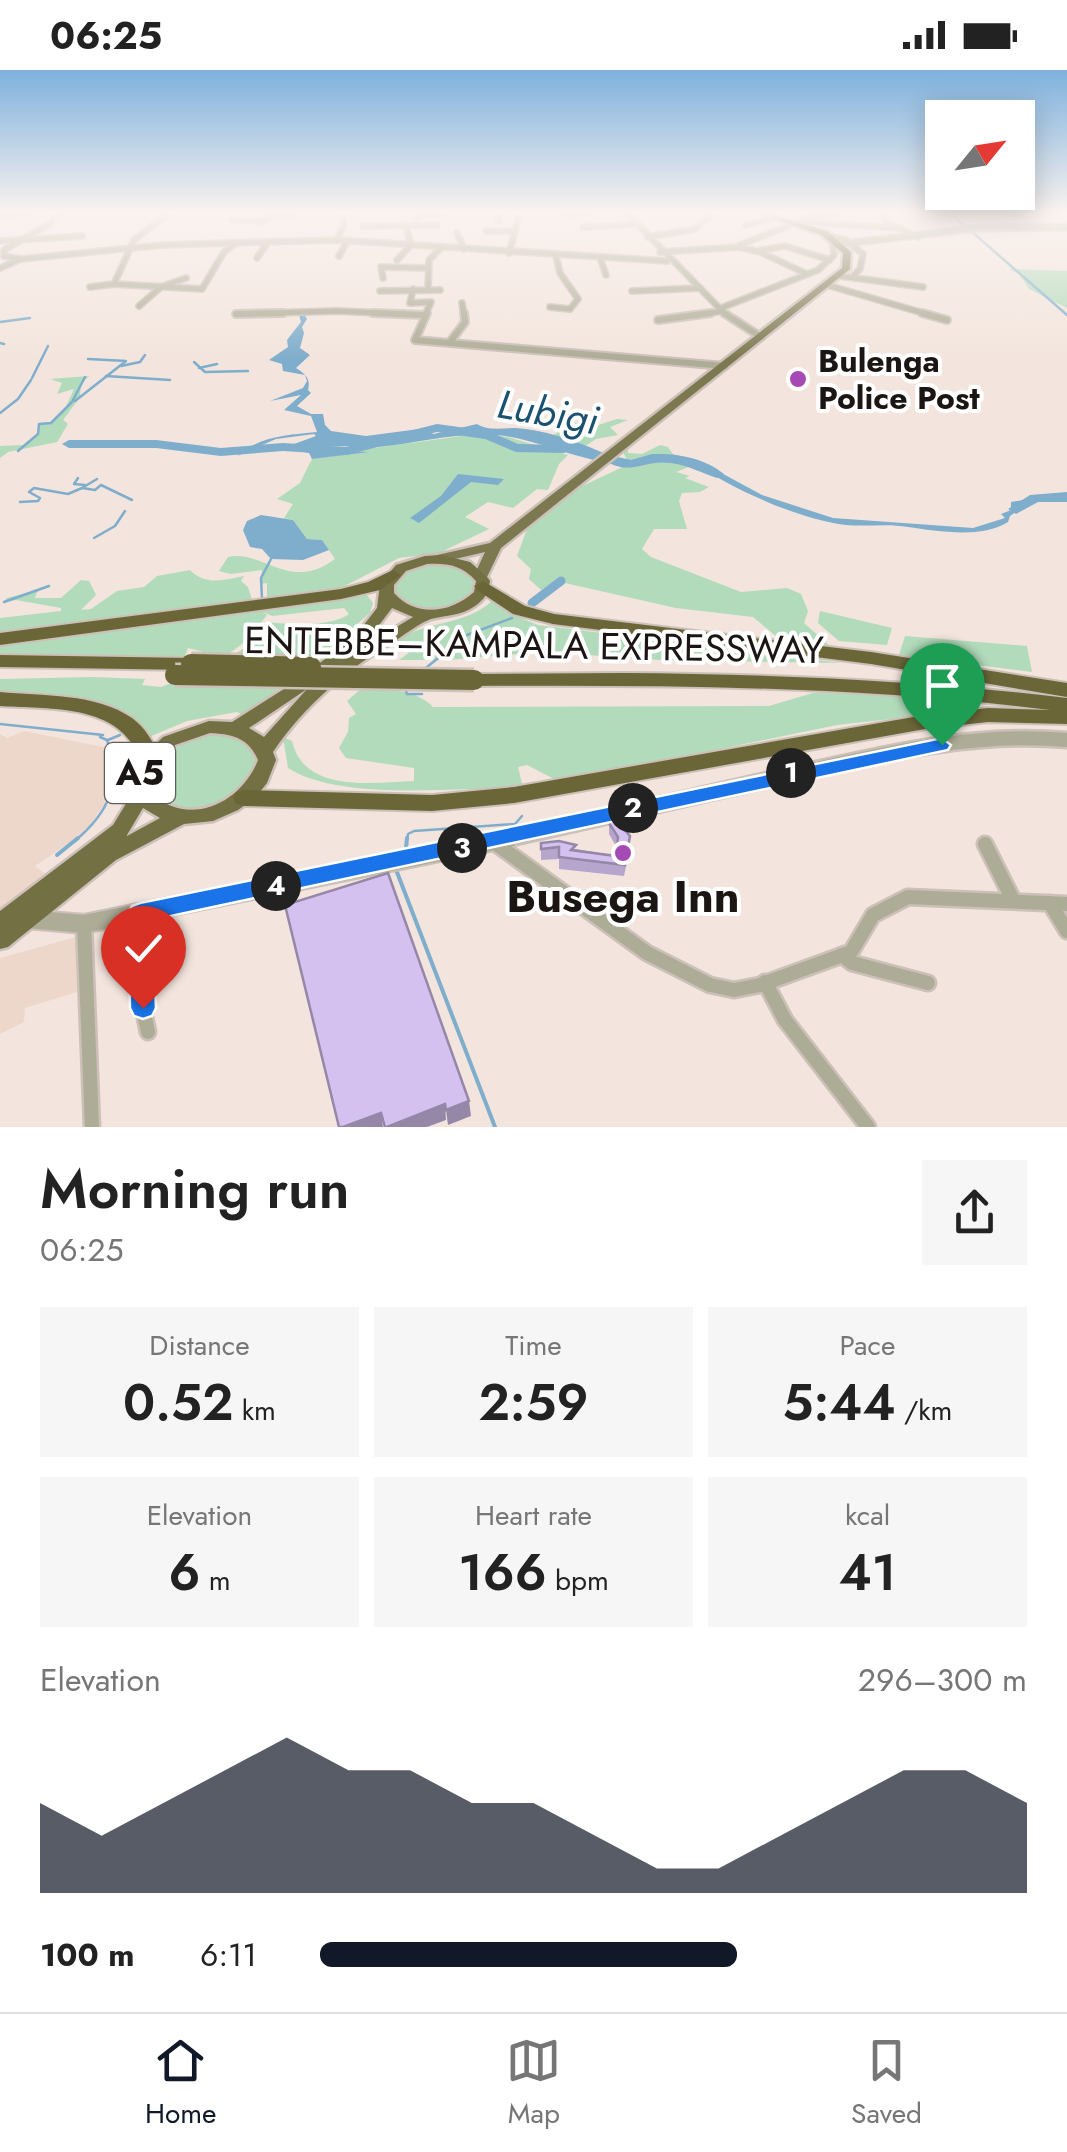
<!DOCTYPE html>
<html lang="en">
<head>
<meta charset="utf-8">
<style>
	:root { --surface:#fff; --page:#f6f6f6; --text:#222; --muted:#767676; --line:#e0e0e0; --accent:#111827 }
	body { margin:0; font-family:Jost,sans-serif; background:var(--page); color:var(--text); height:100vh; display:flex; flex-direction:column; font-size:38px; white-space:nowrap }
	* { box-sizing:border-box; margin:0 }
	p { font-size:32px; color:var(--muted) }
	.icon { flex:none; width:55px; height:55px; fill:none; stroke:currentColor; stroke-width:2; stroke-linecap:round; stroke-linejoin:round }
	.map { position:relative; height:1057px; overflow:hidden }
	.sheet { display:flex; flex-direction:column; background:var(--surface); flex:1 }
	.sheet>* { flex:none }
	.needle { width:65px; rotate:60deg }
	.controls { position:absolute; left:925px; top:30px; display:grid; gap:20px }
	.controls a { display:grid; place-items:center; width:110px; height:110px; border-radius:0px; background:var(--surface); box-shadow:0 5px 25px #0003; font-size:50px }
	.pin { position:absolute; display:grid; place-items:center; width:85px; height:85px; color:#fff; margin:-102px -42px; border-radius:50% 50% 50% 0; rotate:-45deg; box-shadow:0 0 10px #0007 }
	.pin .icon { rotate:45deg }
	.km { position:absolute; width:50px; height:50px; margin:-25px; border-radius:50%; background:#222; color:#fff; font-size:28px; line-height:50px; text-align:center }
	.round { display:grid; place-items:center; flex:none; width:105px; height:105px; border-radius:0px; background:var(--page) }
	.summary { display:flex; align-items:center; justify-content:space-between; height:170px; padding:0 40px }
	h1 { font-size:55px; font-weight:600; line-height:75px }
	.stats { display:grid; grid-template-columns:repeat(3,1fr); gap:15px; height:170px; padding:10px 40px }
	.stats div { display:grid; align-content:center; border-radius:0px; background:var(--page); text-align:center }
	.stats b { font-size:50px; font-weight:600 }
	.stats small { font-size:28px; font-weight:400 }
	.stats p { font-size:28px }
	.chart { height:280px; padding:20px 40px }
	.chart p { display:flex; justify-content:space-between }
	.chart svg { width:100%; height:180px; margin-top:10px; fill:var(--accent); opacity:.7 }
	ul { padding:0 40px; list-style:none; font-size:32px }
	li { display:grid; grid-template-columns:160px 120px 1fr; align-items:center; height:75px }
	li i { height:25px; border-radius:12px; background:var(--accent) }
	.status { display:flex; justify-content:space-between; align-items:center; height:70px; padding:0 50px; background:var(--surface); direction:ltr }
	.status svg { height:28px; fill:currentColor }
	.tabs { display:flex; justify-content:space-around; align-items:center; height:140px; border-top:2px solid var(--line); background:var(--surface); font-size:28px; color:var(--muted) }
	.tabs a { display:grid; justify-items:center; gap:5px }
	.tabs .selected { color:var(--accent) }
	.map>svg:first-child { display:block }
	.built { fill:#edd7cb }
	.green { fill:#b1dbba }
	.water { fill:#7fadcc }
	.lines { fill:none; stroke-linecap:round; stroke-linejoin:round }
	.stream-far1 { stroke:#7fadcc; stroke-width:2.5 }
	.stream { stroke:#7fadcc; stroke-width:4 }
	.canal { stroke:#7fadcc; stroke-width:9 }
	.river { fill:#7fadcc; fill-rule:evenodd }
	.minor-far2-casing { stroke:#ccc0b9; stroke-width:8 }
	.minor-far1-casing { stroke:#ccc0b9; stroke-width:10 }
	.minor-casing { stroke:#ccc0b9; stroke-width:19 }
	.tertiary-far2-casing { stroke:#ccc0b9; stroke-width:9 }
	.tertiary-far1-casing { stroke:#ccc0b9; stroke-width:19 }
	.tertiary-casing { stroke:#ccc0b9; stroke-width:22 }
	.primary-casing { stroke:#ccc0b9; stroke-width:5 }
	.trunk-casing { stroke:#ccc0b9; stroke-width:5 }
	.motorway-casing { stroke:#ccc0b9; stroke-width:4 }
	.minor-far2 { stroke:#adac96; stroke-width:5 }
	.minor-far1 { stroke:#adac96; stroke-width:6 }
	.minor { stroke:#adac96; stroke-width:14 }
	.tertiary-far2 { stroke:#adac96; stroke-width:6 }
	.tertiary-far1 { stroke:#adac96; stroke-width:14 }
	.tertiary { stroke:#adac96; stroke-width:18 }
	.primary { fill:#7c7951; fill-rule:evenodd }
	.trunk { fill:#737044; fill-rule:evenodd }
	.motorway { fill:#6a6638; fill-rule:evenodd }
	.motorway-bridge-casing { stroke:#ccc0b9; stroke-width:25; stroke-linecap:butt }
	.motorway-bridge { stroke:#6a6638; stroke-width:20 }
	.wall { fill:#b6a6ce }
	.shaded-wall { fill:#9487a7 }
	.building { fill:#d4c1ef; stroke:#9487a7; stroke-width:2.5 }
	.route { fill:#1a73e8; stroke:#fff; stroke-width:2.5 }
	.poi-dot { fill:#a54ab5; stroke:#fff; stroke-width:4 }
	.labels { text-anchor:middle; stroke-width:8; stroke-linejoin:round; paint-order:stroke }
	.far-poi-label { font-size:32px; font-weight:bold; fill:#1b1614; stroke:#fff; text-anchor:start }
	.shield { fill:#fff; stroke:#5f5c5a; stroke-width:2.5 }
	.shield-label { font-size:35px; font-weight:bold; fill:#1b1614 }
	.street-label { font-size:38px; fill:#1b1614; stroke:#fff }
	.water-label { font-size:40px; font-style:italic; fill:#1a5171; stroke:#fff }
	.near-poi-label { font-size:45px; font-weight:bold; fill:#1b1614; stroke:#fff }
</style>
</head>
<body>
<div class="status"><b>06:25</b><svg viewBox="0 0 49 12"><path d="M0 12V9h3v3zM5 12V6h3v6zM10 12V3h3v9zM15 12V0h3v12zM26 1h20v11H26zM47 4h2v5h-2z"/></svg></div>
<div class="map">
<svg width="1067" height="1057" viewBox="0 0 1067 1057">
	<rect width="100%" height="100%" fill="#f3e5dd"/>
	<g class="built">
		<path d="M24,661L108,678L114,720L85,762L35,796L47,805L0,841V664L7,668Z"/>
		<path d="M76,867L77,922L25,938L24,952L0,964V888Z"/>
	</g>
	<g class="green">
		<path d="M1009,199L1067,201V238L1029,219L1019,204Z"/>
		<path d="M89,306L81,314L80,327L63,350L68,354L57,372L8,382L0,388V376L23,375L38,364L39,354L51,353L65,339L74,319L57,324L62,313L50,309Z"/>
		<path d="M617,349L628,350L610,357L618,365L596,369L584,377L553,365L580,351L589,354L583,360Z"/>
		<path d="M476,364L508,367L568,385L559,394L548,420L537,419L513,438L488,432L465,447L489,459L439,483L399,488L333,522L0,565V548L61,541V538L16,530L4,532L7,528L38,520L35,528H61L81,510L89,511L96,525L81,540L91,539L117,521L144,517L157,506L190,500C205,516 225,510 244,506L241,511L248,517L252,530L267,529V513L261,514L262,500L231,504L219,501L228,487C263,479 289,523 335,489L322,470L307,469L293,450L284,448L293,434L277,429L300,413L312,389L363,382L315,380L328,376L374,378Z"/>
		<path d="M660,375L668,377L673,384L701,392L676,402L690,406L685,408L709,417L700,422L682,423L679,431L687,459H654L642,479L651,487L741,522L787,518L801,524L808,541L804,553L831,577L797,566L777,567L753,547L676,538L556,511L541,520L529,509L531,499L517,486L527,459L580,417L629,394L622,380L628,377V383L642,384Z"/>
		<path d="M431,493C449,494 467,496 475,514L472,525C442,545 425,545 393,528C389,503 410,498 431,493Z"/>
		<path d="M366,524L373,533L370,543L314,591L226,590L253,572L268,552C290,555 331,557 349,544L344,538L272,546L263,542L267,545C251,566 234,589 205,589L207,583L188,578L184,589L0,586V573L213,548Z"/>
		<path d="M493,530L506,542L538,555L841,593L660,590L543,582L447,590H399L419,575L392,573C423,550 465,557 493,530Z"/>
		<path d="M820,541L892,558L887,575L839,571L818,553Z"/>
		<path d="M905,566L1027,576L1032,602L899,585Z"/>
		<path d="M93,607L145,609L142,615L161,617L174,612L283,616L243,645L237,642L187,651L149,667C129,624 42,629 0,625V609Z"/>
		<path d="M362,618C386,619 416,619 433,637L769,636L813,623L897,624L970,633L972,640L837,655L560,712L527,695L518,697L523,718C459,717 341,732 288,698L283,667L292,671C304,723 371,713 414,711V698L346,688L339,678L348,662L349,648L356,644L347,631Z"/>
		<path d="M208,665C234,665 259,670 259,701C222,737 212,751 159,732L150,711C159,683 181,672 208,665Z"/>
	</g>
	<g class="water">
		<path d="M304,244L307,249L302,257L304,263L300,278L310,285L296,298C305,304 311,308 308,320L311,323L297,336L311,344H323L325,355L331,361L366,366L419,359L434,364L477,354C487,361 503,358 516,358C557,361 594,379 632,395C588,394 552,375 511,367C467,359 422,373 378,377C358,379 335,372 316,380L369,382L312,389L309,383L283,378L316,366L314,364L276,369L237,386C260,366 287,365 317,362L311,346L284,340L301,325L270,331L303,318L307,311L305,305L283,301L282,294L269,290L288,277L287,270L301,252L299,245Z"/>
		<path d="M701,392L762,425L833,448L973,458L1005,448L1001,444L1011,440V432L1035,428L1010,446L1008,452C981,469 937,461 908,457C888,453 867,457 846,455C798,449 735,420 695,394Z"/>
		<path d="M458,404L504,409L498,415L471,412L419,453L410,448L441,426Z"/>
		<path d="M261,445L293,450L307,469L322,470L329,480L303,490L271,489L262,479L250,477L243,460L247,451Z"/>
	</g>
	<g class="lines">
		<g class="stream-far1">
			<path d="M949,142L966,157"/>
			<path d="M971,161L1067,245"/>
			<path d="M0,252L30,248"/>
			<path d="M0,273L4,274"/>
			<path d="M194,292L205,302L248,301"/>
			<path d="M121,296L140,292L145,285"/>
			<path d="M199,298L217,294"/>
			<path d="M106,306L170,310"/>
			<path d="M32,308L48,276"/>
			<path d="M75,331L126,291L88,289"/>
			<path d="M0,343L18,329L31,310"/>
			<path d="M18,381L38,364L39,354L51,353L72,332L85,307"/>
			<path d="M78,408L74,414L85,415"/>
			<path d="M82,418L97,409"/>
			<path d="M20,432L38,431L40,428L29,422L34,418L68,424L82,418L95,420L101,415L132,430"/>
			<path d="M94,468L115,456L125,441"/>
			<path d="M262,529L261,508L271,489"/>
			<path d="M4,532L49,516"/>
			<path d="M422,601L467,565L512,548"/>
			<path d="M405,618L407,624H422"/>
			<path d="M0,654L103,665"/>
			<path d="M108,670L120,665"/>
			<path d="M117,689L130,686"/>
			<path d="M115,710L129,709"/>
			<path d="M75,771C109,742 122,714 107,670L100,667"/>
			<path d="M407,771L408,764L414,761L515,754L522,746"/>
		</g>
		<g class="stream">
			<path d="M406,778L407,768"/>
			<path d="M57,785L78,768"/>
			<path d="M395,797L495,1057"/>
		</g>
		<path class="canal" d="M532,533L561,511"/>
		<g class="river">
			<path d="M437,354L488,361L518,374L564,375L571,379L564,383L516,382L485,369L437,362L346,385L283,381L221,386L156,378H69L62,374L69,370H156L221,378L283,373L346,377Z"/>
			<path d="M652,384C677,383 705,388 724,404L717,408C701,403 688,395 671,393C642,389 631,408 602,389L609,385L631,390Z"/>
			<path d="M1067,422V432H1038L1016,444L1008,439L1030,425Z"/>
		</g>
		<defs>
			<g id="minor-far2">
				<path d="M59,142L51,153L4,180V186L21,189L162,175L337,170L667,191"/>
				<path d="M497,142L499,151"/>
				<path d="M626,142L726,245"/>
				<path d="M881,142L887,152L918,167"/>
				<path d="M566,145L592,142"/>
				<path d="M0,146L29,142"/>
				<path d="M418,148L420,144H441"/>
				<path d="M232,150L264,151"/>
				<path d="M262,152L270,146H293"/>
				<path d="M805,152L900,158"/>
				<path d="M746,155L776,147"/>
				<path d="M363,156L437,155"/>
				<path d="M583,157L637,154"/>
				<path d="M486,161H514"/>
				<path d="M457,163L464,179"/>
				<path d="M829,166L846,170L863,184L860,199L853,206"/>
				<path d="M648,167L695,159L714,142"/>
				<path d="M337,170L344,154L343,142"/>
				<path d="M0,171L82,166"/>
				<path d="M740,175L811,147L837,143"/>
				<path d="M660,182L739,177L756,181L785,176L830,190"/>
				<path d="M760,182L807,204"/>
				<path d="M509,183L519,147"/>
				<path d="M339,186L348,170"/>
				<path d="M257,188L267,173"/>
				<path d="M600,188L606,205"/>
				<path d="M397,190L411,175L406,155"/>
				<path d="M0,198L21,189"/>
				<path d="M840,206L923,217"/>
				<path d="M383,208L381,197L428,198"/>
				<path d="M114,214L134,170L170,142"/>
				<path d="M827,215L930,245"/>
				<path d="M90,217L114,214L202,219L224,182L233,175"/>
				<path d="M428,218L429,190L442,177"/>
				<path d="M413,219L410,233L431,232L425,245"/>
				<path d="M380,221L440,220"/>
				<path d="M632,221L700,218"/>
				<path d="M462,233L464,245"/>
				<path d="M139,236L161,217L186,208"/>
				<path d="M550,237L570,239L578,229L560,203L556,186"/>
				<path d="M721,238L818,200L834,185L833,176L841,174"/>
				<path d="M236,244L337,241L425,245"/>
				<path d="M693,245L723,241"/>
			</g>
			<g id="minor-far1">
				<path d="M373,243L425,245"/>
				<path d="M427,243L415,270L725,296"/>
				<path d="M724,243L761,267"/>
				<path d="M922,243L947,250"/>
				<path d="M236,244L283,243"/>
				<path d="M658,250L711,243"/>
				<path d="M450,272L465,252L464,243"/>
			</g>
			<g id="minor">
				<path d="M495,773L647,883L710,915L734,920L760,915L851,882L873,845L908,827L1067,834"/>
				<path d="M985,774L1013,830"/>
				<path d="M1050,833L1067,861"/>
				<path d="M140,843L143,938L148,962"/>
				<path d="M84,854L92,1057"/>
				<path d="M842,885L852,893L928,913"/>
				<path d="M765,912L785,950L868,1057"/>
			</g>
			<path id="tertiary-far2" d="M841,174L976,158L1067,157"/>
			<path id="tertiary-far1" d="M498,771C592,750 687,728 781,707C876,686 969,661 1067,670"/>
			<path id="tertiary" d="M27,849L84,854L509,768"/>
			<path id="primary" d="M754,142H763L827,161L851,182L850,199L501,478L486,509L481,510L474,506L485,482L438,493L433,492L431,489L433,486L490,473L842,198L843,183L821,165Z"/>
			<path id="trunk" d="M442,485L470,492L488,508L490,511C488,523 485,529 475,536C461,546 446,545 431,549C420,553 408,562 398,569C348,598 305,635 273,682L276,690L267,713L255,728L238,740L213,751L184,754L116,790L8,877L0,879V841L113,755L132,724L133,697L163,667L209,651L232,652L284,619L328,587L363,556L377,538L380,514L396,495L425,486ZM427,494C447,493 462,495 476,511L474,522C451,543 416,548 394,523V515L406,501ZM392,538L413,547L350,585L374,562ZM307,619L264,667L249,658ZM210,663C232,664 249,668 258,690C241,734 188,758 151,723V699L175,675ZM143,738L160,748L127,766V765Z"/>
			<g id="motorway">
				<path d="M393,500L401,505L380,520L341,529L0,575V563L341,519L368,512Z"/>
				<path d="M483,511L525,536L554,544L871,582L1067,613V627L871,594L553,554L513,544L477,520L474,516Z"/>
				<path d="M0,585L191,588L201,594L191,600L0,597Z"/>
				<path d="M622,603C771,604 919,610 1067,628V654L988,652L925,659L514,733L432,741L244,736L236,734L233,728L236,722L244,720L432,725L514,717L925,645L988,638L1050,640C859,616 667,615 474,616L467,614L464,610L467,606L474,604Z"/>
				<path d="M0,622C42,626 96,623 132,648C146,658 153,672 160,687L157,692L149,695L141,692C138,686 135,677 130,671C103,634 40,639 0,636Z"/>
			</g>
		</defs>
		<use href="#minor-far2" class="minor-far2-casing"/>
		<use href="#minor-far1" class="minor-far1-casing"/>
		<use href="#minor" class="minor-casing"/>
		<use href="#tertiary-far2" class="tertiary-far2-casing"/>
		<use href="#tertiary-far1" class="tertiary-far1-casing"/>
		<use href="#tertiary" class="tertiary-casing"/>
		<use href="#primary" class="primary-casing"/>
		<use href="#trunk" class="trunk-casing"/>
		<use href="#motorway" class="motorway-casing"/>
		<use href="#minor-far2" class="minor-far2"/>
		<use href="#minor-far1" class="minor-far1"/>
		<use href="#minor" class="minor"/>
		<use href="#tertiary-far2" class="tertiary-far2"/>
		<use href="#tertiary-far1" class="tertiary-far1"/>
		<use href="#tertiary" class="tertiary"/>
		<use href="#primary" class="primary"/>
		<use href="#trunk" class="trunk"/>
		<use href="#motorway" class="motorway"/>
		<defs>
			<g id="motorway-bridge">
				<path d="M191,594L311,597"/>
				<path d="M175,605L474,610"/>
			</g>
		</defs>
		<use href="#motorway-bridge" class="motorway-bridge-casing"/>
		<use href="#motorway-bridge" class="motorway-bridge"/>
	</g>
	<path class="wall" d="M609,753L630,778L624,806L559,799V789L541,790V773L616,786L617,778L609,764Z"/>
	<g class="shaded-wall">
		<path d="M469,1031L471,1046L448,1055L446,1040Z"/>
		<path d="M445,1034L446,1050L427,1057H387Z"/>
		<path d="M381,1043L383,1057H343Z"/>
	</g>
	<g class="building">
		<path d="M613,747L630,766L625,795L559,787V777L541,779V773L559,771L576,775L571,780L616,786L618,767L609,753Z"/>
		<path d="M388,803L469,1031L446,1040L445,1034L387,1057H385L381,1043L343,1057H339L285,835Z"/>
	</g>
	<linearGradient id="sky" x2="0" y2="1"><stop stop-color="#7eb1dd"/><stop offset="0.49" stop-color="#faf3f0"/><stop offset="1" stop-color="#faf3f0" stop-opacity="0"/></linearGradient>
	<rect width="1067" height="290" fill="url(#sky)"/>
	<path class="route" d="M942,668L951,675L948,680L152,850L156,938L152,946L143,949L134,946L130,938L128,843L132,836L140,833Z"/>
	<g class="poi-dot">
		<circle cx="798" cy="309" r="10"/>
		<circle cx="623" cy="783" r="10"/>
	</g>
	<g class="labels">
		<g class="far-poi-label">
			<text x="818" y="302">Bulenga<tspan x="818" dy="37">Police Post</tspan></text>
		</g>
		<rect class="shield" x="105" y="673" width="70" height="60" rx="8"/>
		<g class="shield-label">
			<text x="140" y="715">A5</text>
		</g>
		<g class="street-label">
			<text transform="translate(534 575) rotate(1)" y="13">ENTEBBE–KAMPALA EXPRESSWAY</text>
		</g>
		<g class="water-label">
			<text transform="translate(548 342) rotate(10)" y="14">Lubigi</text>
		</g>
		<g class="near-poi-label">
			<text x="623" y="842">Busega Inn</text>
		</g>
	</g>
</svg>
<div class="controls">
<a><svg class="needle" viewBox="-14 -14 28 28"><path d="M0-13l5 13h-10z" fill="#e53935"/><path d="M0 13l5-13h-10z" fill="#767676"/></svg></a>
</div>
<div class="pin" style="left:942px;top:675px;background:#1e9e55"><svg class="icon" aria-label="arrive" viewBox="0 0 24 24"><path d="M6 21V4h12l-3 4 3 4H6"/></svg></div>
<div class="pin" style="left:143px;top:938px;background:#d93025"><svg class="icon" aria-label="check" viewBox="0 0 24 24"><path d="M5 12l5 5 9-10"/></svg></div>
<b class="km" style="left:791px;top:703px">1</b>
<b class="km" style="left:633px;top:738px">2</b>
<b class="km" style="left:462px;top:778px">3</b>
<b class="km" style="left:276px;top:816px">4</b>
</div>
<section class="sheet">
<div class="summary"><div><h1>Morning run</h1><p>06:25</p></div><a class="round"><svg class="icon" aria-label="share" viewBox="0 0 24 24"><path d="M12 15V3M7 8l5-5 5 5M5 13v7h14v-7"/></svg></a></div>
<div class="stats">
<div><p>Distance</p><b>0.52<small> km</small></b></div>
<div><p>Time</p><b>2:59</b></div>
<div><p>Pace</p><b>5:44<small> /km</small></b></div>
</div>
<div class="stats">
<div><p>Elevation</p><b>6<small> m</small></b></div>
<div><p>Heart rate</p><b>166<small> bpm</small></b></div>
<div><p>kcal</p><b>41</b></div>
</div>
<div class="chart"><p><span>Elevation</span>296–300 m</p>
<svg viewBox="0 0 160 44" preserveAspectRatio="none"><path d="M0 44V22L10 30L20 22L30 14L40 6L50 14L60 14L70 22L80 22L90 30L100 38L110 38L120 30L130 22L140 14L150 14L160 22V44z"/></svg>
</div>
<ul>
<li><b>100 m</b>6:11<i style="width:59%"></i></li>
</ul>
</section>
<nav class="tabs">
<a class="selected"><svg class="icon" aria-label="home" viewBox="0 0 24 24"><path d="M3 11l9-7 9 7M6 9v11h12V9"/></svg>Home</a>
<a><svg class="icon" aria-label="map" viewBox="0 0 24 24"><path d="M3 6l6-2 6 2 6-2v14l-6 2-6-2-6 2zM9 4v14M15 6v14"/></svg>Map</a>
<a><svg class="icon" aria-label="saved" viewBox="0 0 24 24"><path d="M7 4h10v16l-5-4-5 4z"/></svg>Saved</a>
</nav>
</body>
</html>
